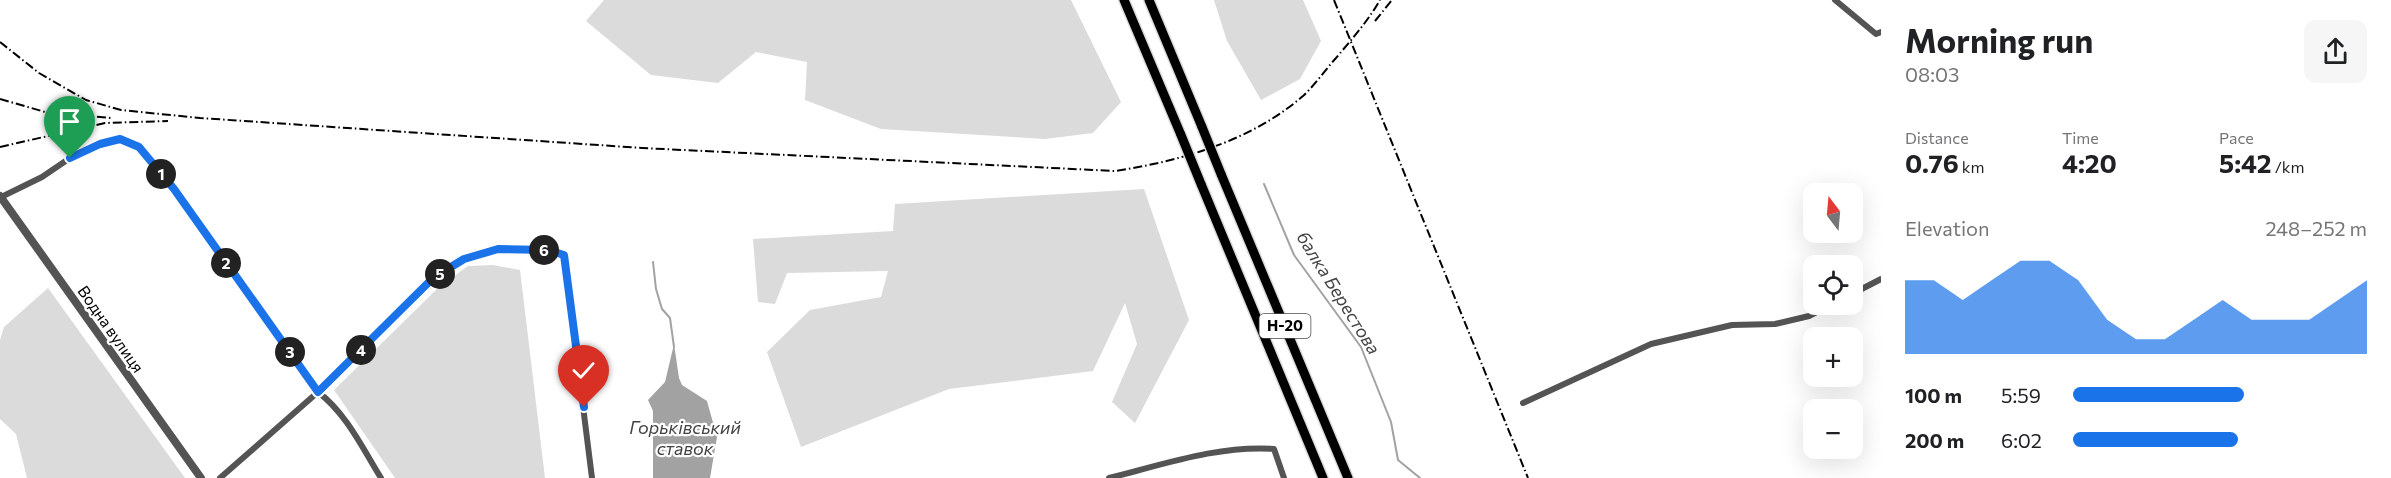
<!DOCTYPE html>
<html lang="en">
<head>
<meta charset="utf-8">
<style>
	:root { --surface:#fff; --page:#f6f6f6; --text:#202124; --muted:#757577; --accent:#1a73e8 }
	body { margin:0; font-family:Commissioner,sans-serif; background:var(--page); color:var(--text); height:100vh; display:flex; flex-direction:column; font-size:22px; white-space:nowrap }
	* { box-sizing:border-box; margin:0 }
	p { font-size:20px; color:var(--muted) }
	.icon { flex:none; width:33px; height:33px; fill:none; stroke:currentColor; stroke-width:2; stroke-linecap:round; stroke-linejoin:round }
	.map { position:relative; flex:1; overflow:hidden }
	.drawer { display:flex; flex-direction:column; background:var(--surface); width:510px }
	.drawer>* { flex:none }
	.needle { width:39px; rotate:344deg }
	.buttons { position:absolute; left:1803px; top:183px; display:grid; gap:12px }
	.buttons a { display:grid; place-items:center; width:60px; height:60px; border-radius:12px; background:var(--surface); box-shadow:0 6px 24px #0002; font-size:30px }
	.pin { position:absolute; display:grid; place-items:center; width:51px; height:51px; color:#fff; margin:-62px -26px; border-radius:50% 50% 50% 0; rotate:-45deg; box-shadow:0 0 6px #0007 }
	.pin .icon { rotate:45deg }
	.km { position:absolute; width:30px; height:30px; margin:-15px; border-radius:50%; background:#222; color:#fff; font-size:16px; line-height:30px; text-align:center }
	.round { display:grid; place-items:center; flex:none; width:63px; height:63px; border-radius:12px; background:var(--page) }
	.head { display:flex; align-items:center; justify-content:space-between; height:102px; padding:0 24px }
	h1 { font-size:33px; font-weight:700; line-height:45px }
	.metrics { display:grid; grid-template-columns:repeat(3,1fr); gap:9px; height:102px; padding:6px 24px }
	.metrics div { display:grid; align-content:center }
	.metrics b { font-size:26px; font-weight:700 }
	.metrics small { font-size:16px; font-weight:400 }
	.metrics p { font-size:16px }
	.chart { height:168px; padding:12px 24px }
	.chart p { display:flex; justify-content:space-between }
	.chart svg { width:100%; height:108px; margin-top:6px; fill:var(--accent); opacity:.7 }
	ul { padding:0 24px; list-style:none; font-size:20px }
	li { display:grid; grid-template-columns:96px 72px 1fr; align-items:center; height:45px }
	li i { height:15px; border-radius:8px; background:var(--accent) }
	main { display:flex; flex:1; min-height:0 }
	.map>svg:first-child { display:block }
	.green { fill:#dbdbdb }
	.water { fill:#a2a2a2 }
	.lines { fill:none; stroke-linecap:round; stroke-linejoin:round }
	.stream { stroke:#a2a2a2; stroke-width:2 }
	.primary-casing { stroke:#dbdbdb; stroke-width:12 }
	.minor { stroke:#545454; stroke-width:6 }
	.tertiary { stroke:#545454; stroke-width:8 }
	.primary { stroke:#000; stroke-width:9 }
	.rail { stroke:#000; stroke-width:2; stroke-dasharray:9 3 1.5 3; stroke-linecap:butt }
	.primary-bridge-casing { stroke:#dbdbdb; stroke-width:12; stroke-linecap:butt }
	.primary-bridge { stroke:#000; stroke-width:9 }
	.route-casing { stroke:#fff; stroke-width:12 }
	.route { stroke:#1a73e8; stroke-width:8 }
	.labels { text-anchor:middle; stroke-width:4.5; stroke-linejoin:round; paint-order:stroke }
	.shield { fill:#fff; stroke:#4c4c4c; stroke-width:1.5 }
	.shield-label { font-size:15px; font-weight:bold; fill:#000 }
	.street-label { font-size:16px; fill:#000; stroke:#fff }
	.water-label { font-size:18px; font-style:italic; fill:#434343; stroke:#fff }
</style>
</head>
<body>
<main>
<div class="map">
<svg width="1881" height="478" viewBox="0 0 1881 478">
	<rect width="100%" height="100%" fill="#fff"/>
	<g class="green">
		<path d="M604,0H1071L1121,102L1093,133L1045,139L881,129L805,100L807,62L756,52L718,83L651,75L586,21Z"/>
		<path d="M1214,0H1303L1321,41L1300,79L1261,100L1227,41Z"/>
		<path d="M1144,189L1189,320L1135,423L1112,402L1137,344L1125,303L1093,371L949,389L801,447L767,352L810,310L881,297L888,271L787,273L775,304L758,302L753,239L893,231L895,204Z"/>
		<path d="M493,265L520,270L545,478H395L334,390L439,287L468,266Z"/>
		<path d="M48,288L185,478H27L16,434L0,419V340L4,327Z"/>
	</g>
	<path class="water" d="M674,344L679,378L682,385L707,401L717,437L710,478H653V411L648,400L665,382Z"/>
	<g class="lines">
		<g class="stream">
			<path d="M1264,184L1294,255L1361,347L1391,422L1398,460L1420,478"/>
			<path d="M653,262L656,289L662,309L670,318L674,347"/>
		</g>
		<defs>
			<g id="primary">
				<path d="M1124,0L1181,135"/>
				<path d="M1149,0L1202,127"/>
				<path d="M1221,174L1348,478"/>
				<path d="M1201,184L1323,478"/>
			</g>
		</defs>
		<use href="#primary" class="primary-casing"/>
		<g class="minor">
			<path d="M1835,0L1876,34L1881,32"/>
			<path d="M1,197L42,177L70,158L100,144L120,139L139,147L174,189L318,392C346,413 363,449 381,478"/>
			<path d="M1852,294L1881,279"/>
			<path d="M1523,403L1651,344L1732,325L1775,324L1809,316L1832,304"/>
			<path d="M220,478L318,392L433,278L464,259L498,249L548,250L564,255L592,478"/>
			<path d="M1109,478C1162,465 1218,445 1274,449L1284,478"/>
		</g>
		<path class="tertiary" d="M0,196L201,478"/>
		<use href="#primary" class="primary"/>
		<g class="rail">
			<path d="M1334,0L1528,478"/>
			<path d="M1375,21L1392,0"/>
			<path d="M0,42L39,73L86,100L121,110L200,118L642,148L1115,171C1181,161 1251,141 1303,96C1315,85 1325,70 1336,58C1352,39 1368,21 1380,0"/>
			<path d="M0,99L45,112L111,118"/>
			<path d="M0,147L105,123L168,121"/>
		</g>
		<defs>
			<g id="primary-bridge">
				<path d="M1202,127L1221,174"/>
				<path d="M1181,135L1201,184"/>
			</g>
		</defs>
		<use href="#primary-bridge" class="primary-bridge-casing"/>
		<use href="#primary-bridge" class="primary-bridge"/>
	</g>
	<g class="lines">
		<defs>
			<path id="route" d="M70,158L100,144L120,139L139,147L174,189L318,392L433,278L464,259L498,249L548,250L564,255L584,407"/>
		</defs>
		<use href="#route" class="route-casing"/>
		<use href="#route" class="route"/>
	</g>
	<g class="labels">
		<rect class="shield" x="1259.5" y="314" width="51" height="24" rx="4.5"/>
		<g class="shield-label">
			<text x="1285" y="331">Н-20</text>
		</g>
		<g class="street-label">
			<text transform="translate(111 329) rotate(55)" y="6">Водна вулиця</text>
		</g>
		<g class="water-label">
			<text transform="translate(1338 293) rotate(58)" y="6">балка Берестова</text>
			<text x="685" y="434">Горьківський<tspan x="685" dy="21">ставок</tspan></text>
		</g>
	</g>
</svg>
<div class="buttons">
<a><svg class="needle" viewBox="-14 -14 28 28"><path d="M0-13l5 13h-10z" fill="#e53935"/><path d="M0 13l5-13h-10z" fill="#757577"/></svg></a>
<a><svg class="icon" aria-label="locate" viewBox="0 0 24 24"><circle cx="12" cy="12" r="6"/><path d="M12 2v4M12 18v4M2 12h4M18 12h4"/></svg></a>
<a>+</a>
<a>−</a>
</div>
<div class="pin" style="left:70px;top:158px;background:#1e9e55"><svg class="icon" aria-label="arrive" viewBox="0 0 24 24"><path d="M6 21V4h12l-3 4 3 4H6"/></svg></div>
<div class="pin" style="left:584px;top:407px;background:#d93025"><svg class="icon" aria-label="check" viewBox="0 0 24 24"><path d="M5 12l5 5 9-10"/></svg></div>
<b class="km" style="left:161px;top:174px">1</b>
<b class="km" style="left:226px;top:263px">2</b>
<b class="km" style="left:290px;top:352px">3</b>
<b class="km" style="left:361px;top:350px">4</b>
<b class="km" style="left:440px;top:274px">5</b>
<b class="km" style="left:544px;top:250px">6</b>
</div>
<section class="drawer">
<div class="head"><div><h1>Morning run</h1><p>08:03</p></div><a class="round"><svg class="icon" aria-label="share" viewBox="0 0 24 24"><path d="M12 15V3M7 8l5-5 5 5M5 13v7h14v-7"/></svg></a></div>
<div class="metrics">
<div><p>Distance</p><b>0.76<small> km</small></b></div>
<div><p>Time</p><b>4:20</b></div>
<div><p>Pace</p><b>5:42<small> /km</small></b></div>
</div>
<div class="chart"><p><span>Elevation</span>248–252 m</p>
<svg viewBox="0 0 160 44" preserveAspectRatio="none"><path d="M0 44V14L10 14L20 22L30 14L40 6L50 6L60 14L70 30L80 38L90 38L100 30L110 22L120 30L130 30L140 30L150 22L160 14V44z"/></svg>
</div>
<ul>
<li><b>100 m</b>5:59<i style="width:58%"></i></li>
<li><b>200 m</b>6:02<i style="width:56%"></i></li>
</ul>
</section>
</main>
</body>
</html>
